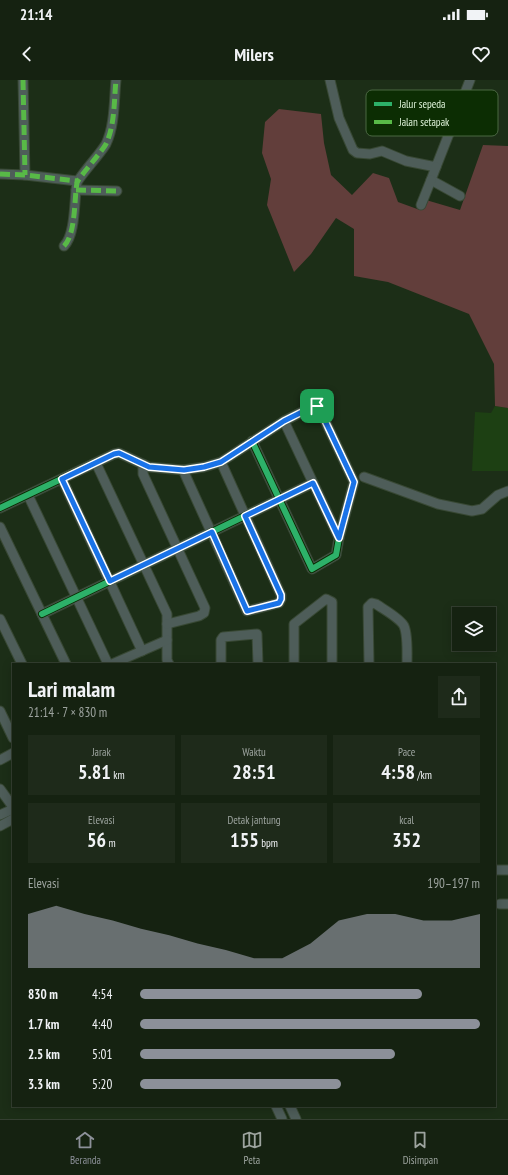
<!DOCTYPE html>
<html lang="id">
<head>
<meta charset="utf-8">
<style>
	:root { --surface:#152211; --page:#1e2a1a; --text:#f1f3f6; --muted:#9da49f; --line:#343f31; --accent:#8c9099 }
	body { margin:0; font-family:"PT Sans Narrow",sans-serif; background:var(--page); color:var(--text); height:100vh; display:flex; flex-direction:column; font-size:15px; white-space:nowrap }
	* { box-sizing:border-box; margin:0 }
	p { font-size:13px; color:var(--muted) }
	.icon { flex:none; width:22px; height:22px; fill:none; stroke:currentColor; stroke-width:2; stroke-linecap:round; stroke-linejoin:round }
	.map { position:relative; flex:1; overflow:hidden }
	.panel { position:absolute; left:12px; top:583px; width:484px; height:444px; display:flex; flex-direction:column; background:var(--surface); border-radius:0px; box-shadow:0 2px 10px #0003,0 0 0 1px var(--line) }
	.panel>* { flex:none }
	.controls { position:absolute; left:452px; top:527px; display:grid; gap:8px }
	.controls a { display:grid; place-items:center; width:44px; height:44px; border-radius:0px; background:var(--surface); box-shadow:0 2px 10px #0003,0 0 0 1px var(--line); font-size:20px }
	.pin { position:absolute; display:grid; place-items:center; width:34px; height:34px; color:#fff; margin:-17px; border-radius:8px; box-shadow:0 2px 6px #0006 }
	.round { display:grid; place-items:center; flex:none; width:42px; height:42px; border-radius:0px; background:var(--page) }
	.summary { display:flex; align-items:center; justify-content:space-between; height:68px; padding:0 16px }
	h1 { font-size:22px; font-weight:700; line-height:30px }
	.metrics { display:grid; grid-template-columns:repeat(3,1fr); gap:6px; height:68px; padding:4px 16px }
	.metrics div { display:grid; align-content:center; border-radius:0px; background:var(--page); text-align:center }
	.metrics b { font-size:20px; font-weight:700 }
	.metrics small { font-size:11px; font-weight:400 }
	.metrics p { font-size:11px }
	.chart { height:112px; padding:8px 16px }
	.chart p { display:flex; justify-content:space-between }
	.chart svg { width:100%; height:72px; margin-top:4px; fill:var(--accent); opacity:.7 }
	ul { padding:0 16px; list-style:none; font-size:13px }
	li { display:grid; grid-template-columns:64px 48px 1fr; align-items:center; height:30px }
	li i { height:10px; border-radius:5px; background:var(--accent) }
	.status { display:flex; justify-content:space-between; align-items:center; height:28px; padding:0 20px; background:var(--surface); direction:ltr }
	.status svg { height:11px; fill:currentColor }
	header { display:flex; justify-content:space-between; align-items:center; height:52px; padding:0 16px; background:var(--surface); font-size:18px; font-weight:700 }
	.tabs { display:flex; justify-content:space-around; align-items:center; height:56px; border-top:1px solid var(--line); background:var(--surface); font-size:11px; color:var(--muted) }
	.tabs a { display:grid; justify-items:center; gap:2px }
	.tabs .selected { color:var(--accent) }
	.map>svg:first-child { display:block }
	.built { fill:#1d4013 }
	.green { fill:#623e3b }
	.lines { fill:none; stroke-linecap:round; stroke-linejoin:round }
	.street-casing { stroke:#384834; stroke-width:11 }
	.street { stroke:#4e5d59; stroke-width:9 }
	.quiet { stroke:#58b947; stroke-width:5; stroke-dasharray:10 5; stroke-linecap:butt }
	.cycleway-casing { stroke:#0c2d03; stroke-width:8 }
	.cycleway { stroke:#2db169; stroke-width:6 }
	.route-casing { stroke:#fff; stroke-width:8 }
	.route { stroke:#1a73e8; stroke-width:5 }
	.key { fill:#0c2d03; stroke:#4b6843; stroke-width:1 }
	.key-label { font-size:11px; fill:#def2d9 }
</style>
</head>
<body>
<div class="status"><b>21:14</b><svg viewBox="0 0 49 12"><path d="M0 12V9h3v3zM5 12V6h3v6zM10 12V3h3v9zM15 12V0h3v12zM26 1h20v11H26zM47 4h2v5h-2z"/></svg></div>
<header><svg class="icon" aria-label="back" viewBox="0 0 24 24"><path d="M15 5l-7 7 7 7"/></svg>Milers<svg class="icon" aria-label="heart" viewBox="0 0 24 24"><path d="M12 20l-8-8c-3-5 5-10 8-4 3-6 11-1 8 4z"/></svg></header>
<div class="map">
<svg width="508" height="1039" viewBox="0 0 508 1039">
	<rect width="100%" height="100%" fill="#1c2e17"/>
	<path class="built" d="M495,326L508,328V391H472L475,332L491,333Z"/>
	<path class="green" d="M279,29L321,34L324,63L331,95L352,115L373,93L389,98L398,122L420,130L426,120L460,130L483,65L508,66V328L495,326L494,284L469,234L388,202L354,196V149L336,138L311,174L294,192L267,125L271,99L262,73L265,42Z"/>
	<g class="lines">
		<defs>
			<g id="street">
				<path d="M23,0L25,95"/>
				<path d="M330,0L339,38L353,70L357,73L370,74L382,71L406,81L436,87L470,0"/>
				<path d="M436,87L431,100L460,116"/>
				<path d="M0,94L25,95L77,101"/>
				<path d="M76,110L117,111"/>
				<path d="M421,125L431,100"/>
				<path d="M64,166C76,154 74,119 77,103C78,98 101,73 106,64C115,45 114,20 116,0"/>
				<path d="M284,341L339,458"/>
				<path d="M96,383L167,534V580L169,584"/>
				<path d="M143,384V394L205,528L204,533L199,536L167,544"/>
				<path d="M183,390L247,531L279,523L281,519V515L221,382"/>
				<path d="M364,397L438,424L472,431L482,429L498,415L508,411"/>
				<path d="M62,399L142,571"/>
				<path d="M28,415L108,584"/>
				<path d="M0,428L114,374L119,373L149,387L183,390L204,387L221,382L284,341L314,326L319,328L354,402L339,458L336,475L312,489L252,361"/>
				<path d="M0,447L66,584"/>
				<path d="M42,534L313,403"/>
				<path d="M0,539L22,584"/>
				<path d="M112,584L167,560"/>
				<path d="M221,584V560L223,557L257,554L258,584"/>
				<path d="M294,584V544L326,519L332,522V584"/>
				<path d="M369,584L368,527L372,523L376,524C383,529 400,538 404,546C408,555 407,574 407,584"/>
				<path d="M0,631L13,658"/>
				<path d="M0,680L13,673"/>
				<path d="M0,709L13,727"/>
				<path d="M0,735L13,729"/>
				<path d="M0,746L13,739"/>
				<path d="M495,790H508"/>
				<path d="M500,824H508"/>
				<path d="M276,1026L282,1039"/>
				<path d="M290,1026L296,1039"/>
			</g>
		</defs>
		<use href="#street" class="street-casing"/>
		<use href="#street" class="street"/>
		<g class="quiet">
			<path d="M23,0L25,95"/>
			<path d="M0,94L25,95L77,101"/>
			<path d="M76,110L117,111"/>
			<path d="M64,166C76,154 74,119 77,103C78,98 101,73 106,64C115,45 114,20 116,0"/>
		</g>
		<defs>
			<g id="cycleway">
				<path d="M0,428L114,374L119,373L149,387L183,390L204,387L221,382L284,341L314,326L319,328L354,402L339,458L336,475L312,489L252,361"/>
				<path d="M42,534L313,403"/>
			</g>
		</defs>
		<use href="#cycleway" class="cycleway-casing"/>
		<use href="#cycleway" class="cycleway"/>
	</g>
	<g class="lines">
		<defs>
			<path id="route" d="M314,326L319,328L354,402L339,458L313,403L245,436L281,515V519L279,523L247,531L212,452L110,501L62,399L114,374L119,373L149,387L184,390L204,387L221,382L284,341Z"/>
		</defs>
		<use href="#route" class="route-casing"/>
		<use href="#route" class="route"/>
	</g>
	<rect x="366" y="10" width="132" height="46" rx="6" class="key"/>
	<rect x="374" y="22" width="18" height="4" fill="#2db169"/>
	<rect x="374" y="40" width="18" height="4" fill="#58b947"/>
	<g class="key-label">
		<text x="399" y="28">Jalur sepeda</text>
		<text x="399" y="46">Jalan setapak</text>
	</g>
</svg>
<div class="controls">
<a><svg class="icon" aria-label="layers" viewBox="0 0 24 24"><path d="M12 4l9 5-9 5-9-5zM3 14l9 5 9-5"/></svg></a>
</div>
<div class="pin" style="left:317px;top:326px;background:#1e9e55"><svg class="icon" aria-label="arrive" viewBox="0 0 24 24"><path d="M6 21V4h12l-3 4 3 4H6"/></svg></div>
<section class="panel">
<div class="summary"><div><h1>Lari malam</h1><p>21:14 · 7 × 830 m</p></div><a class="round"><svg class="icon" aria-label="share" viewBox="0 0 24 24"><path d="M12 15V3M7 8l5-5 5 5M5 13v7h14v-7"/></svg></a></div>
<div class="metrics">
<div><p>Jarak</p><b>5.81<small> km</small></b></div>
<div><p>Waktu</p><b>28:51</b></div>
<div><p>Pace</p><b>4:58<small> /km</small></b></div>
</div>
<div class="metrics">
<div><p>Elevasi</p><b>56<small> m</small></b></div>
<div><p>Detak jantung</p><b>155<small> bpm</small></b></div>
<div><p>kcal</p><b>352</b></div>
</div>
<div class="chart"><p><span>Elevasi</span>190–197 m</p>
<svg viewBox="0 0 160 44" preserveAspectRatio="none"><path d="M0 44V11L10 6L20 11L30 15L40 20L50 24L60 29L70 33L80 38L90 38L100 29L110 15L120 11L130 11L140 15L150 15L160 11V44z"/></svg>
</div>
<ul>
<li><b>830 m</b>4:54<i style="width:83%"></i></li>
<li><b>1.7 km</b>4:40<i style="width:100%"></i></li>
<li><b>2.5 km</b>5:01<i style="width:75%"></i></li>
<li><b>3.3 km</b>5:20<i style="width:59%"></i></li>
</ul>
</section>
</div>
<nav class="tabs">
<a class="selected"><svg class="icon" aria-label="home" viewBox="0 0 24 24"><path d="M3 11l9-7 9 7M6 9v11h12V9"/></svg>Beranda</a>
<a><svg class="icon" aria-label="map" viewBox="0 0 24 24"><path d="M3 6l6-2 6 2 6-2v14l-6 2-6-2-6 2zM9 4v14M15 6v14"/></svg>Peta</a>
<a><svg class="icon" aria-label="saved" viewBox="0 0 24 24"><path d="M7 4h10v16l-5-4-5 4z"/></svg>Disimpan</a>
</nav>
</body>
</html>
